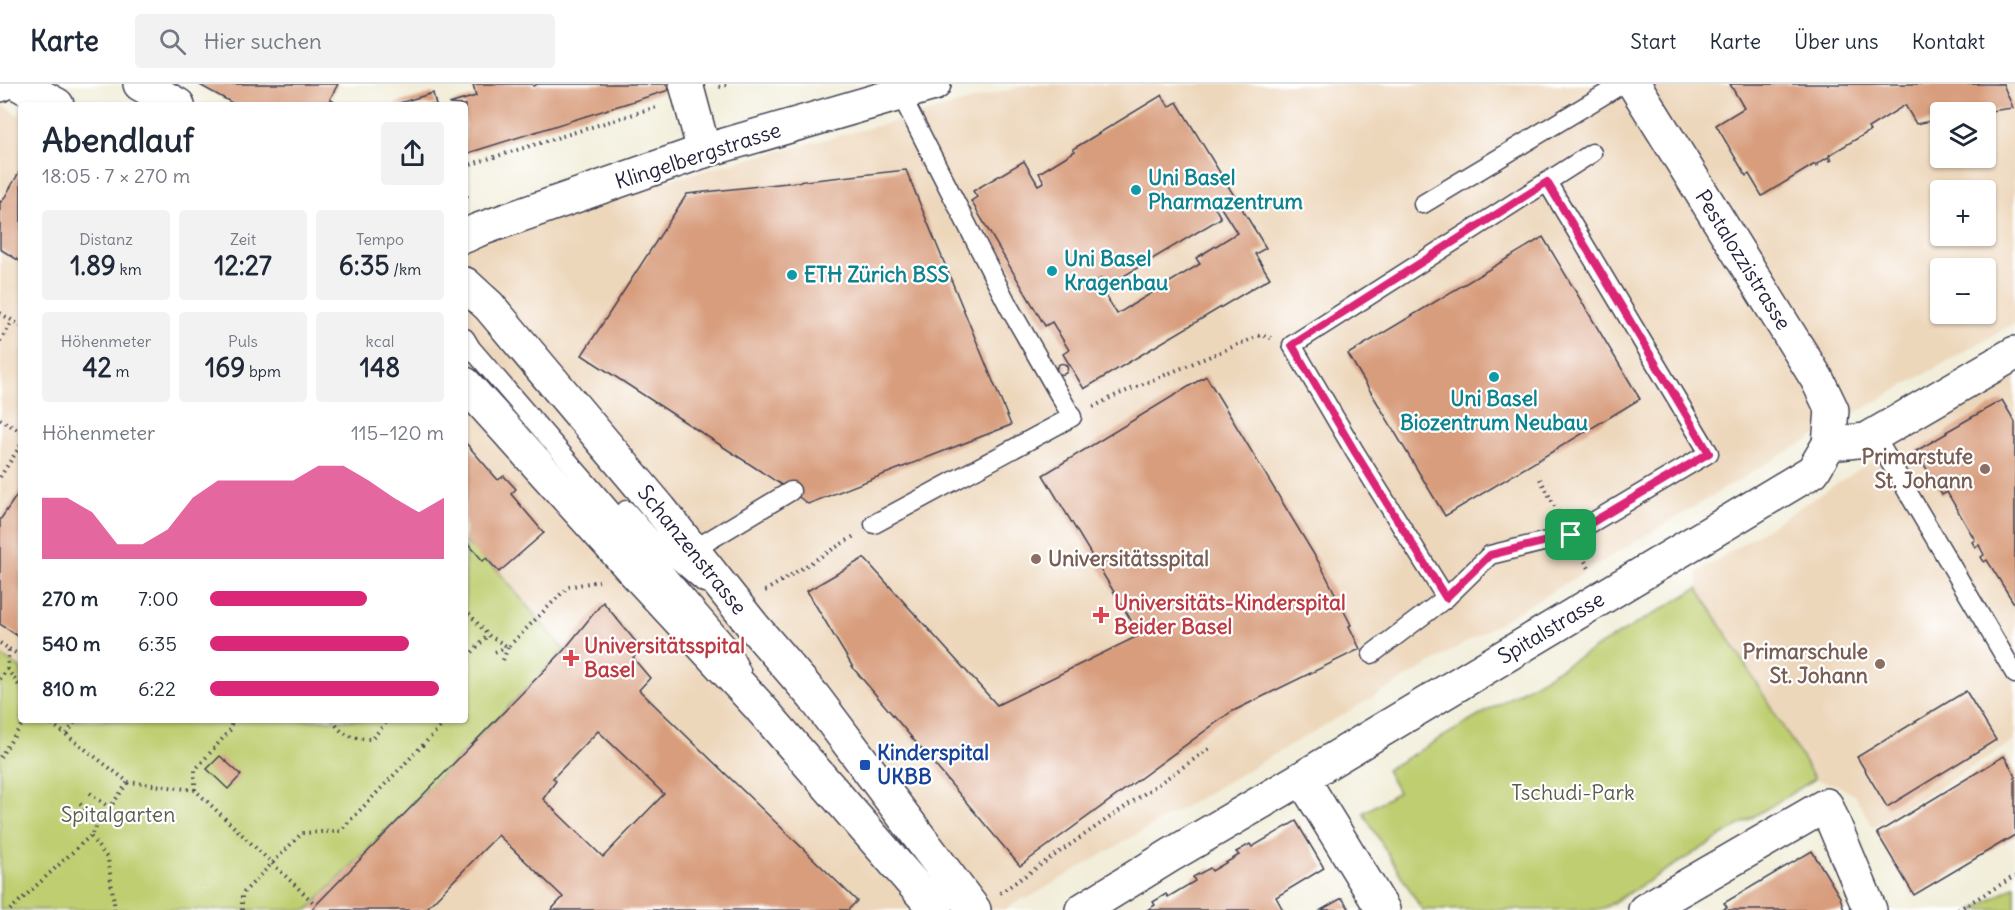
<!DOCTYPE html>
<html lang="de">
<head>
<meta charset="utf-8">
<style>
	:root { --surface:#fff; --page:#f2f2f3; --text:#1f2937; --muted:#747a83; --line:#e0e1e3; --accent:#db2777 }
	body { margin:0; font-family:Delius,sans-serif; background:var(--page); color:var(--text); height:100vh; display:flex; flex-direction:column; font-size:22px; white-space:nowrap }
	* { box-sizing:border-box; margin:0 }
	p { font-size:20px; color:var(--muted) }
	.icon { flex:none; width:33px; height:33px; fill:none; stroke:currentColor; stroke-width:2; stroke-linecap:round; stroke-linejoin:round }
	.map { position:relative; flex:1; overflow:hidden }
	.panel { position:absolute; left:18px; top:18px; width:450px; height:621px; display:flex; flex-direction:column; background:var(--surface); border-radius:6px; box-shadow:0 2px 4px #0004 }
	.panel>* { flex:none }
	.tools { position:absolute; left:1930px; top:18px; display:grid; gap:12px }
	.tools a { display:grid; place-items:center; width:66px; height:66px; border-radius:6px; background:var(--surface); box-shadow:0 2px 4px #0004; font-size:30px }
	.pin { position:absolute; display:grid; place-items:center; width:51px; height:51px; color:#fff; margin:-26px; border-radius:12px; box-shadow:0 3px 9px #0006 }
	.round { display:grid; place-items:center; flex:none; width:63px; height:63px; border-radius:6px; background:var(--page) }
	.overview { display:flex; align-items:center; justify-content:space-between; height:102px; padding:0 24px }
	h1 { font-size:33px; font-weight:700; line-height:45px }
	.figures { display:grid; grid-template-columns:repeat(3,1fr); gap:9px; height:102px; padding:6px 24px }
	.figures div { display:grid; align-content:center; border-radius:6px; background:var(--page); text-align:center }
	.figures b { font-size:26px; font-weight:700 }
	.figures small { font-size:16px; font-weight:400 }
	.figures p { font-size:16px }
	.chart { height:168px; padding:12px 24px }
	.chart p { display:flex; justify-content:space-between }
	.chart svg { width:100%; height:108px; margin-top:6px; fill:var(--accent); opacity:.7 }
	ul { padding:0 24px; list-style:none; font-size:20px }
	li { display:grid; grid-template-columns:96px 72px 1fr; align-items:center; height:45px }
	li i { height:15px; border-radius:8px; background:var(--accent) }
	header { display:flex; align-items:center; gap:36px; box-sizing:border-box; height:84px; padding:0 30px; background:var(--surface); border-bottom:2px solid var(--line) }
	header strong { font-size:28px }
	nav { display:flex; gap:33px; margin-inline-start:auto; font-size:21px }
	.search { width:420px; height:54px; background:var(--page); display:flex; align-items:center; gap:15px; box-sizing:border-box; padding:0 21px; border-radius:6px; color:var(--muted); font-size:22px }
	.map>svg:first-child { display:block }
	.built { fill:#edd7bb; fill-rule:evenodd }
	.green { fill:#bece70; stroke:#707856; stroke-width:1.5 }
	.building { fill:#d89d7d; fill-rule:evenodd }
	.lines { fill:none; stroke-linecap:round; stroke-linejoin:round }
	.service-casing { stroke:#414153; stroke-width:21 }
	.minor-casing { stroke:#414153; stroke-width:36 }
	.tertiary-casing { stroke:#414153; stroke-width:36 }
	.secondary-casing { stroke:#414153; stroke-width:36 }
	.path { stroke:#414153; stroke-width:4; stroke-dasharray:1.5 4.5; stroke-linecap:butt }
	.service { stroke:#fff; stroke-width:18 }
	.minor { stroke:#fff; stroke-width:33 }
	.tertiary { stroke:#fff; stroke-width:33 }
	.secondary { stroke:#fff; stroke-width:33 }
	.route-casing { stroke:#fff; stroke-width:12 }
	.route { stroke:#db2777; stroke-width:8 }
	.culture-dot { fill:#0f9aa8; stroke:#fff; stroke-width:2 }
	.education-dot { fill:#8d6e63; stroke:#fff; stroke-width:2 }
	.health-dot { fill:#e0444e; stroke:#fff; stroke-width:2 }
	.transit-dot { fill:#1a4fb4; stroke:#fff; stroke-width:2 }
	.labels { text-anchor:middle; stroke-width:4.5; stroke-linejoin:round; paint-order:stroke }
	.street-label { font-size:21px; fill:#22223b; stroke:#fff }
	.culture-label { font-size:21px; font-weight:bold; fill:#0d838f; stroke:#fff; text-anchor:start }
	.education-label { font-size:21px; font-weight:bold; fill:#785e54; stroke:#fff; text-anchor:end }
	.health-label { font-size:21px; font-weight:bold; fill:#be3a42; stroke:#fff; text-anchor:start }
	.transit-label { font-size:21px; font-weight:bold; fill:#164399; stroke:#fff; text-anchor:start }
	.park-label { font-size:21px; fill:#595e4e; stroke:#fff }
</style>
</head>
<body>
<header>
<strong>Karte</strong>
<div class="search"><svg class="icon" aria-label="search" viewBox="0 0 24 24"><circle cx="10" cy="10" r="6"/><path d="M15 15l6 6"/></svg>Hier suchen</div>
<nav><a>Start</a><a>Karte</a><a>Über uns</a><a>Kontakt</a></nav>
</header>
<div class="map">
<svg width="2015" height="826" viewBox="0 0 2015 826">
	<rect width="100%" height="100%" fill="#fff"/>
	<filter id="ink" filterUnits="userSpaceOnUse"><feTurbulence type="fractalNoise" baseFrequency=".0167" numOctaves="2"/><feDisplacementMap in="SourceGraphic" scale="12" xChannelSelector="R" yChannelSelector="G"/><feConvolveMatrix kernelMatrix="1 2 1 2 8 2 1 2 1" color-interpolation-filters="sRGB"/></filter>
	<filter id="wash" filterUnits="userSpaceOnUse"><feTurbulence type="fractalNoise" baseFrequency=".008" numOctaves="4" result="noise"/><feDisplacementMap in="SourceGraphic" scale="24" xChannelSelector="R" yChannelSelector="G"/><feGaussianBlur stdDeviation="1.35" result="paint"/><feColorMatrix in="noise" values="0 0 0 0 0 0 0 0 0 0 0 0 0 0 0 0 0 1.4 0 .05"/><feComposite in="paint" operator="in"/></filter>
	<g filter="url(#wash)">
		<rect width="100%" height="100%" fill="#f2eeda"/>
		<g class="built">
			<path d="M1029,0H2015V239L1773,376L1401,597L1026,815L1024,814L1004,826H0V20L21,32V636H465V148L920,31ZM1941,28H1986V74H1941ZM1941,106H1986V152H1941ZM1941,184H1986V230H1941Z"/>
			<path d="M2015,286V657L1873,743L1855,712L1839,702L1815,695L1698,504V488Z"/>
		</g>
		<g class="green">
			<path d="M465,458L499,488L564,566L308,826H0V571L21,585V636H465Z"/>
			<path d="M1698,504L1815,695L1601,826H1422L1363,729L1398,708L1386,686Z"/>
			<path d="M2015,801V826H1974Z"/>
		</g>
		<g id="blocks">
			<g class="building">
				<path d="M198,0H338L330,15L339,21H236Z"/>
				<path d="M473,0H532L533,2L538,0H667L669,6L465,70V21L449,20L476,12Z"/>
				<path d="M1730,0H2003L2013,24L1983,28H1941V35L1916,40L1905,21L1868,44L1870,47L1829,71L1832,76L1830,77L1828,73L1817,80L1818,82L1816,83L1815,80L1762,112L1749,90L1746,92L1716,41L1744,24Z"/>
				<path d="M433,9L436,21H396V20Z"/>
				<path d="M1162,11L1169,23L1177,18L1266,164L1255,170L1270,194L1084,305L1063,270L1069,266L1052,238L1045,242L971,117L977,113L973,107L1024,77L1038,101L1044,98L1039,89L1075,67L1073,65ZM1218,119L1237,149L1196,174L1200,180L1117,230L1097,197L1102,194L1107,202L1221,134L1214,122Z"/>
				<path d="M21,85V178L0,165V117L2,118Z"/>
				<path d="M906,86L1011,341L808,420L791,407L582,271L687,110Z"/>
				<path d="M1543,153L1640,315L1445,432L1348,270Z"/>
				<circle cx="1062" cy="285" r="5.5"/>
				<path d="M1206,292L1321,482L1351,541L1349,542L1360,565L1231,628L1020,782L854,585L807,507L864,474L997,621L1140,551L1043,391Z"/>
				<path d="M2002,316L2015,338V521L1987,476L1984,478L1981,473L1984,471L1979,461L1975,463L1972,458L1975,456L1947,408L1942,411L1916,367L1947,349L1946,348Z"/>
				<path d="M465,358L498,396L504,392L516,405L511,410L544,449L499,488L486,474L483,477L465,456Z"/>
				<path d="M21,405V554L0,540V436Z"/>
				<path d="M603,518L641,564L633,574L650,594L639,606L857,817L848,826H551L563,813L498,751L425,826H311L564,566ZM598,647L664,710L603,773L543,715L556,697L553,694Z"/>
				<path d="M1966,607L1996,656L1887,723L1857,673Z"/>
				<path d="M220,672L241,691L228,705L207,685Z"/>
				<path d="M2004,672L2015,690V751L1914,811L1877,749Z"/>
				<path d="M1296,737L1324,784L1276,813L1283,826H1147L1155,821L1153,818L1166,810L1168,813L1195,797L1193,793L1210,784L1212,787L1239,771L1236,768L1250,760L1252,763Z"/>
				<path d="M1812,767L1840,813L1844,826H1722L1727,823L1724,819Z"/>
				<path d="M1342,814L1350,826H1321Z"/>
			</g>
		</g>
	</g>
	<g filter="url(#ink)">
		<use href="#blocks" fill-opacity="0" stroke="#414153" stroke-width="1.5"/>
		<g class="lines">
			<defs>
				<g id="service">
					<path d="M1423,120L1622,0"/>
					<path d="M465,254L471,264L728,562L741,587"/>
					<path d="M1874,351L2015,590"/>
					<path d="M626,426L649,452L704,499"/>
					<path d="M874,440L1072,333L1009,223L901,11"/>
					<path d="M693,466L791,407"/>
					<path d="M1446,514L1490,471L1571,451L1709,369L1547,98"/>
					<path d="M1372,570L1446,514L1355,368L1292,261L1592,69"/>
				</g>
				<g id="minor">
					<path d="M686,0L704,67"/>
					<path d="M1634,0L1817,295L1832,326L1829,360L1866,356L2015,269"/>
					<path d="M0,1V0"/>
					<path d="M465,152L478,146L704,67L934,0"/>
					<path d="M1302,694L1383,826"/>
					<path d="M1645,826L1826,721L1870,826"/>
				</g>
				<path id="tertiary" d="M1082,826L1171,771L1302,694L1813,387L1829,360"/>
				<g id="secondary">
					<path d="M19,0L57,21"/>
					<path d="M140,0L178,21"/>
					<path d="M465,200L489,222L660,425L753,542L814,613L974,826"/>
					<path d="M465,300L630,483L757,620L936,826"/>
				</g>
			</defs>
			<use href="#service" class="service-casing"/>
			<use href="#minor" class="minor-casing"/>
			<use href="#tertiary" class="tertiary-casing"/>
			<use href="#secondary" class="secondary-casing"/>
			<g class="path">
				<path d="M719,3L730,0"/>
				<path d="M465,82L660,22"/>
				<path d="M465,106L468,117"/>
				<path d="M0,229L21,242"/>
				<path d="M0,257L13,237"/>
				<path d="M1093,323L1112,313L1261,251L1271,254"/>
				<path d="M0,335L21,348"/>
				<path d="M0,393L21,361"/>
				<path d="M1540,395L1558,428"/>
				<path d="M1582,472L1590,486"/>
				<path d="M765,507L856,451"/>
				<path d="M465,525L488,551"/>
				<path d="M0,559L9,565L7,585L0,595"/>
				<path d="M9,565L21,572"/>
				<path d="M495,568L507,563"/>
				<path d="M503,576L508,563"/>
				<path d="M7,585L21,604"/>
				<path d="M465,590L467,574L488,551L508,563L568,503L599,497"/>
				<path d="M47,636L128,698L195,706L316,821"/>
				<path d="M333,636C341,652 354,655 372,655L388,636"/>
				<path d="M67,650L76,636"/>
				<path d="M0,673L25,636"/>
				<path d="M195,706V686L231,645V636"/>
				<path d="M90,709L110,724"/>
				<path d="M80,720L100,738"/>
				<path d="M1000,809L1209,665"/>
				<path d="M10,826L90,752"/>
				<path d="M115,826L108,775L90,752L128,698"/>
				<path d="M242,826V810L302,749L340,747L447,636"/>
				<path d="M1958,826L2015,792"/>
			</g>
			<use href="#service" class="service"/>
			<use href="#minor" class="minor"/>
			<use href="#tertiary" class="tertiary"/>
			<use href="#secondary" class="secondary"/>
		</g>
	</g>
	<g class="lines" filter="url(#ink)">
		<defs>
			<path id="route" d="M1547,98L1709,369L1571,451L1490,471L1446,514L1355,368L1292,261Z"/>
		</defs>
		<use href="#route" class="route-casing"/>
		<use href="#route" class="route"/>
	</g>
	<g class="culture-dot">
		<circle cx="1136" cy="106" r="6"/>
		<circle cx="1052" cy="187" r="6"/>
		<circle cx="792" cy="191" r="6"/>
		<circle cx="1494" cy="293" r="6"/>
	</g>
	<g class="education-dot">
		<circle cx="1985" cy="385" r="6"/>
		<circle cx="1036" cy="475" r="6"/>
		<circle cx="1880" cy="580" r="6"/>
	</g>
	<g class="health-dot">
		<path d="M1098 522h6v6h6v6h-6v6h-6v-6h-6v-6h6z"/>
		<path d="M568 565h6v6h6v6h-6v6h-6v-6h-6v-6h6z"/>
	</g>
	<rect class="transit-dot" x="859" y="675" width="12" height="12" rx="3"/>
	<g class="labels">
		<g class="street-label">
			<text transform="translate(698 72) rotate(-18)" y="7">Klingelbergstrasse</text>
			<text transform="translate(1743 176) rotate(58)" y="7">Pestalozzistrasse</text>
			<text transform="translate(692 466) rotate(51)" y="7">Schanzenstrasse</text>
			<text transform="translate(1551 544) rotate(-31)" y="7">Spitalstrasse</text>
		</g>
		<g class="culture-label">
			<text x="1148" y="101">Uni Basel<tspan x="1148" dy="24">Pharmazentrum</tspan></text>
			<text x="1064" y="182">Uni Basel<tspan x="1064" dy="24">Kragenbau</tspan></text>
			<text x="804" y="198">ETH Zürich BSS</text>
			<text x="1494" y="322" text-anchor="middle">Uni Basel<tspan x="1494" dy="24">Biozentrum Neubau</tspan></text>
		</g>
		<g class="education-label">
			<text x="1973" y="380">Primarstufe<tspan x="1973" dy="24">St. Johann</tspan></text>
			<text x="1048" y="482" text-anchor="start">Universitätsspital</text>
			<text x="1868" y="575">Primarschule<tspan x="1868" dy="24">St. Johann</tspan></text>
		</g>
		<g class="health-label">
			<text x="1114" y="526">Universitäts-Kinderspital<tspan x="1114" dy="24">Beider Basel</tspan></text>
			<text x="584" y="569">Universitätsspital<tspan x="584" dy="24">Basel</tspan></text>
		</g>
		<g class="transit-label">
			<text x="877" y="676">Kinderspital<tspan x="877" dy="24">UKBB</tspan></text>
		</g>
		<g class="park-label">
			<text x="1573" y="716">Tschudi-Park</text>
			<text x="118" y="738">Spitalgarten</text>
		</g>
	</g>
</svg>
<div class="tools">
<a><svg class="icon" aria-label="layers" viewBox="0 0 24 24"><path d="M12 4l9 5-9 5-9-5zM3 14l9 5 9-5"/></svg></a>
<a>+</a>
<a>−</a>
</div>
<div class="pin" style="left:1571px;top:451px;background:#1e9e55"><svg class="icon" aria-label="arrive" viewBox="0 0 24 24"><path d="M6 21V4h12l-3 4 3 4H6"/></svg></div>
<section class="panel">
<div class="overview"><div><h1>Abendlauf</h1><p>18:05 · 7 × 270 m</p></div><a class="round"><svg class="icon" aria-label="share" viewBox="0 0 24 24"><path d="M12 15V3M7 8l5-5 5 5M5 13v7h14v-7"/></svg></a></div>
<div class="figures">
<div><p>Distanz</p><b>1.89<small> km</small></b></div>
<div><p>Zeit</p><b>12:27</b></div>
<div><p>Tempo</p><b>6:35<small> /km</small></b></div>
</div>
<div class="figures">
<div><p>Höhenmeter</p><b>42<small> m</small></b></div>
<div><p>Puls</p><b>169<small> bpm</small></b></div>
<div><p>kcal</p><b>148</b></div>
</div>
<div class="chart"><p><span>Höhenmeter</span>115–120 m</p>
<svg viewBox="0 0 160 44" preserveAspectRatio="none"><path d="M0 44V19L10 19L20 25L30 38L40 38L50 32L60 19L70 12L80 12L90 12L100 12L110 6L120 6L130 12L140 19L150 25L160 19V44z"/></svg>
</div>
<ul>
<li><b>270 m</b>7:00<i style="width:67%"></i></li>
<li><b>540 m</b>6:35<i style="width:85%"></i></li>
<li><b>810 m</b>6:22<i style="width:98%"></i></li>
</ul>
</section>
</div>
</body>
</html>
